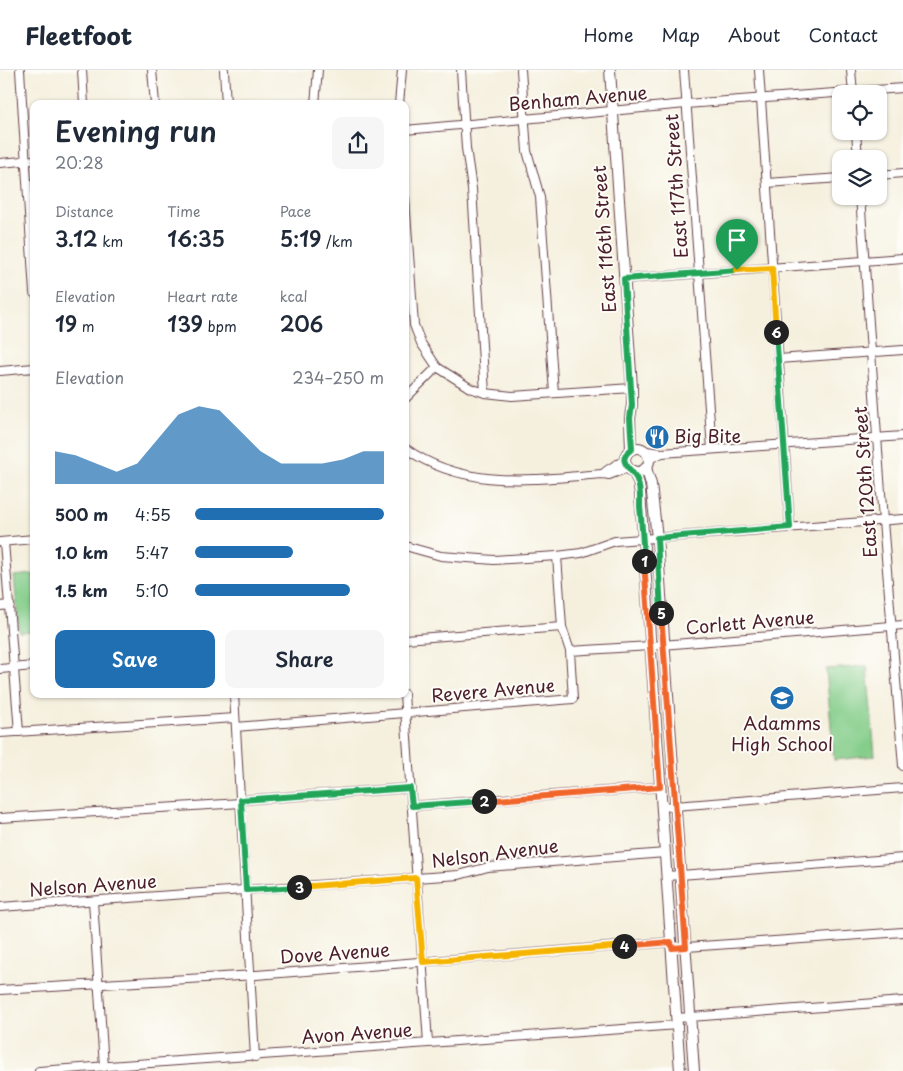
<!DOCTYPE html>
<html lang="en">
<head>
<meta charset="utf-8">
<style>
	:root { --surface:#fff; --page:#f6f6f7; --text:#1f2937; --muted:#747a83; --line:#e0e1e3; --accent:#1f6fb2 }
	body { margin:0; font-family:"Playpen Sans",sans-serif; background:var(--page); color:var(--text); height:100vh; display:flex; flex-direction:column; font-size:19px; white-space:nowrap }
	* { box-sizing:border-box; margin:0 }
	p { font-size:16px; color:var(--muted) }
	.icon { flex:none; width:28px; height:28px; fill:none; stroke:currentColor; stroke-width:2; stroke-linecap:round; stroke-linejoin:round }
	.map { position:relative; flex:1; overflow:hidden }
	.panel { position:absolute; left:30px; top:30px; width:379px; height:598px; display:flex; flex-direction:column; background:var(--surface); border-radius:10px; box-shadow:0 1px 4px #0004 }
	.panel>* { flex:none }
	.controls { position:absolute; left:832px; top:15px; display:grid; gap:10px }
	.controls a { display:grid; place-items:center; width:55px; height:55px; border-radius:10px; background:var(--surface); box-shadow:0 1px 4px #0004; font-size:25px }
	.pin { position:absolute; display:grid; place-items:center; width:42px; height:42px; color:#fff; margin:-51px -21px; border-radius:50% 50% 50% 0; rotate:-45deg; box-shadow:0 0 5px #0007 }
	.pin .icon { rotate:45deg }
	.km { position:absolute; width:25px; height:25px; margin:-12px; border-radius:50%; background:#222; color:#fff; font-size:14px; line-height:25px; text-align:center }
	.round { display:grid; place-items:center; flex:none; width:52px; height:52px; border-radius:10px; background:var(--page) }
	.overview { display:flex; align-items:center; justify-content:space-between; height:85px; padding:0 25px }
	h1 { font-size:28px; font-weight:600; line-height:38px }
	.figures { display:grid; grid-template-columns:repeat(3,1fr); gap:8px; height:85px; padding:5px 25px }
	.figures div { display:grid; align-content:center }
	.figures b { font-size:21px; font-weight:600 }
	.figures small { font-size:14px; font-weight:400 }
	.figures p { font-size:14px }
	.chart { height:140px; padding:10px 25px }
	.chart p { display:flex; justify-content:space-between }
	.chart svg { width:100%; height:90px; margin-top:5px; fill:var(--accent); opacity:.7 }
	.primary-button { display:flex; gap:10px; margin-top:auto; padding:10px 25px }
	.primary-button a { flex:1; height:58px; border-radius:10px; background:var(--accent); color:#fff; font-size:20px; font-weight:600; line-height:58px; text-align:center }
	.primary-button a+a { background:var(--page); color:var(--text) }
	ul { padding:0 25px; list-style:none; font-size:16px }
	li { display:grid; grid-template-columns:80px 60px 1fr; align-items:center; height:38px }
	li i { height:12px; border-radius:6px; background:var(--accent) }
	header { display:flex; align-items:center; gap:30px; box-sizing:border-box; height:70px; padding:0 25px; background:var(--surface); border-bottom:1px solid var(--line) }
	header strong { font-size:24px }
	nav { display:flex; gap:28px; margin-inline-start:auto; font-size:18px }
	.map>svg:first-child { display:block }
	.green { fill:#84cd8a; stroke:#67765a }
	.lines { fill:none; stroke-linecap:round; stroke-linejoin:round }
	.minor-casing { stroke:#643e46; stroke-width:10 }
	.major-casing { stroke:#643e46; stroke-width:12 }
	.minor { stroke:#fff; stroke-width:8 }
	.major { stroke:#fff; stroke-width:10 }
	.split-1-casing { stroke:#fff; stroke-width:10 }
	.split-2-casing { stroke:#fff; stroke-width:10 }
	.split-3-casing { stroke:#fff; stroke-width:10 }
	.split-4-casing { stroke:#fff; stroke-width:10 }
	.split-5-casing { stroke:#fff; stroke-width:10 }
	.split-6-casing { stroke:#fff; stroke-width:10 }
	.split-7-casing { stroke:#fff; stroke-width:10 }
	.split-1 { stroke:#22a559; stroke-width:6 }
	.split-2 { stroke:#f0652b; stroke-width:6 }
	.split-3 { stroke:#22a559; stroke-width:6 }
	.split-4 { stroke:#f5b400; stroke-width:6 }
	.split-5 { stroke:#f0652b; stroke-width:6 }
	.split-6 { stroke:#22a559; stroke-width:6 }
	.split-7 { stroke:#f5b400; stroke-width:6 }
	.labels { text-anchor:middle; stroke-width:4; stroke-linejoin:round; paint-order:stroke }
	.street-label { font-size:18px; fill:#4a1f2b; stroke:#fdfcf7 }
	.poi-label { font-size:18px; fill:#4a1f2b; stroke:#fdfcf7; text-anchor:start }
</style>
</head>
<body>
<header>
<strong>Fleetfoot</strong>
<nav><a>Home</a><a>Map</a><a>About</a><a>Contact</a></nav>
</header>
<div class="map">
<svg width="903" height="1001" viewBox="0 0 903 1001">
	<rect width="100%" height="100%" fill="#fdfcf7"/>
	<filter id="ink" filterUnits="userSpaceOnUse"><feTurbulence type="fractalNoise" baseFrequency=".02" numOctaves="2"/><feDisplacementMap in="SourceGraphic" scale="10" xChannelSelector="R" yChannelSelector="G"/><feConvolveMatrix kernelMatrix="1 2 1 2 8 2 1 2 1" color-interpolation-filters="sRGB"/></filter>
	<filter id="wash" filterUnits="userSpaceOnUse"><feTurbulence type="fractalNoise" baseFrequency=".0096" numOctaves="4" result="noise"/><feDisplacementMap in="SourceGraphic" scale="20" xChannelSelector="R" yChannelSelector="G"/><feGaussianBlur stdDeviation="1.12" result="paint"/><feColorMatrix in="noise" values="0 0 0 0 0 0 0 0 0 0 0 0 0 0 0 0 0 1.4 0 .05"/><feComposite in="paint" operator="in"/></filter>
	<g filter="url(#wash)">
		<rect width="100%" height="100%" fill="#f5f0de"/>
		<g class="green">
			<path d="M34,504V561L19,562L14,506Z"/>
			<path d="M867,596L875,686L834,690L826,599Z"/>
		</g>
	</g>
	<g filter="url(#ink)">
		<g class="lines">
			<defs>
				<g id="minor">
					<path d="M20,0L34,223"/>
					<path d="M82,0L84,34"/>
					<path d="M152,0L155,34"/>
					<path d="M224,0L226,34"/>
					<path d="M461,0L466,78L472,119L485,323"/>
					<path d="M521,0L527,81L540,127L554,323"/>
					<path d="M684,0L712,379"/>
					<path d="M759,0L790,457"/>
					<path d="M851,0L853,24"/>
					<path d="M315,34L318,0"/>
					<path d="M399,34L402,0"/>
					<path d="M405,60L686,34L903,18"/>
					<path d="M856,61L858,89"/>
					<path d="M0,93L34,90"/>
					<path d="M879,105L903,103"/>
					<path d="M767,113L841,108"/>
					<path d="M860,126L883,451L903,696"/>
					<path d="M405,128L414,255L421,273L437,297L470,318L485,323L512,326L632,318"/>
					<path d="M624,209L903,188"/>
					<path d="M778,289L903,280"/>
					<path d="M0,301L34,298"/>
					<path d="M405,329L437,297"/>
					<path d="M405,378C465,421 534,409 603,404L609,405L627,398"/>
					<path d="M646,381L662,383L903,366"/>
					<path d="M649,389L662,383"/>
					<path d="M603,404C606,400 619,393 624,391"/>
					<path d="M0,472L34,469"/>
					<path d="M4,472L19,662"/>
					<path d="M405,476L441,486L494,490L557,486L581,483L615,471L903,449"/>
					<path d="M0,536L10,535"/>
					<path d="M405,569L562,557"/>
					<path d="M570,581L650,576L903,555"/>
					<path d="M0,599L34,596"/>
					<path d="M234,624L255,987"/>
					<path d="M404,624L428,973"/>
					<path d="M236,657L573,629L570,581L562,557L557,486"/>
					<path d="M0,663L235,648"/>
					<path d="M241,730L410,718"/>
					<path d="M412,736L660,717"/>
					<path d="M662,737L903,718"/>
					<path d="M0,748L241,733"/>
					<path d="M667,806L903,788"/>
					<path d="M93,831L104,997"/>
					<path d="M0,837L459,805L488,797L665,783"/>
					<path d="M672,878L903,862"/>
					<path d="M0,920L256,905L671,872"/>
					<path d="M677,948L903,931"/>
					<path d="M39,1001L678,955"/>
				</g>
				<g id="major">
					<path d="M610,0L632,318V335L630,348L631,379"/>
					<circle cx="637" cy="390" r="12"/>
					<path d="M646,398L651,414L657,468L694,1001"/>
					<path d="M633,401L638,411L640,423L680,1001"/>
				</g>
			</defs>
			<use href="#minor" class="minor-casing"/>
			<use href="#major" class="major-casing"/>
			<use href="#minor" class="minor"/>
			<use href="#major" class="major"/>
		</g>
	</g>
	<g class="lines" filter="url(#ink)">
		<defs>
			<path id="split-1" d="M644,491C643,473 642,455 640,437C640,428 641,419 637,410C633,399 614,391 632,379L630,348L632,335L624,209L737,200"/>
			<path id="split-2" d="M484,731L660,717L644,491"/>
			<path id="split-3" d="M299,817L246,820L241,730L410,718L412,736L484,731"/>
			<path id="split-4" d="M299,817L416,808L423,892L624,876"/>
			<path id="split-5" d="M624,876L671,872L672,878L686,877L661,543"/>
			<path id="split-6" d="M661,543L657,468L790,457L776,262"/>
			<path id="split-7" d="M737,200L772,198L776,262"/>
		</defs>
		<use href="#split-1" class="split-1-casing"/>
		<use href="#split-2" class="split-2-casing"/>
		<use href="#split-3" class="split-3-casing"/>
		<use href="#split-4" class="split-4-casing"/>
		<use href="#split-5" class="split-5-casing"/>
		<use href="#split-6" class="split-6-casing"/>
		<use href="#split-7" class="split-7-casing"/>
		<use href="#split-1" class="split-1"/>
		<use href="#split-2" class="split-2"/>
		<use href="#split-3" class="split-3"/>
		<use href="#split-4" class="split-4"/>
		<use href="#split-5" class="split-5"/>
		<use href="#split-6" class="split-6"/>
		<use href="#split-7" class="split-7"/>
	</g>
	<defs>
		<symbol id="restaurant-disc" viewBox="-11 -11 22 22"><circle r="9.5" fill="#1f6fb2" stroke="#fdfcf7"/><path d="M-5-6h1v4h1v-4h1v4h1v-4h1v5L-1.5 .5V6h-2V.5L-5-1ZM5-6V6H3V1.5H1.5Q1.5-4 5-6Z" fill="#fff"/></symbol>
		<symbol id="school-disc" viewBox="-11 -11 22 22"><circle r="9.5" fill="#1f6fb2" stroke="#fdfcf7"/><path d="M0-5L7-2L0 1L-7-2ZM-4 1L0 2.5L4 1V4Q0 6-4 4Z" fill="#fff"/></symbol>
	</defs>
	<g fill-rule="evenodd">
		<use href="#restaurant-disc" x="643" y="353" width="28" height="28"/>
		<use href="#school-disc" x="768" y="614" width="28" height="28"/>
	</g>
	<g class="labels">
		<g class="street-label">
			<text transform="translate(578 29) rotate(-5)" y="6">Benham Avenue</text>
			<text transform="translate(677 116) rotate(-94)" y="6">East 117th Street</text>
			<text transform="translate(605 169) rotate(-94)" y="6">East 116th Street</text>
			<text transform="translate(866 412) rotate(-94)" y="6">East 120th Street</text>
			<text transform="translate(750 553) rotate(-5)" y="6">Corlett Avenue</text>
			<text transform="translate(493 621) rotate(-5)" y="6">Revere Avenue</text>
			<text transform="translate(495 784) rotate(-7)" y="6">Nelson Avenue</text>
			<text transform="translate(93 816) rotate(-4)" y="6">Nelson Avenue</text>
			<text transform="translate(335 884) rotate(-4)" y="6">Dove Avenue</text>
			<text transform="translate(357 964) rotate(-4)" y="6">Avon Avenue</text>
		</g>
		<g class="poi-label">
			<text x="674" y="373">Big Bite</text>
			<text x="782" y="660" text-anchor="middle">Adamms<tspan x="782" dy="21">High School</tspan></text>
		</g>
	</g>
</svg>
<div class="controls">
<a><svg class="icon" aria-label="locate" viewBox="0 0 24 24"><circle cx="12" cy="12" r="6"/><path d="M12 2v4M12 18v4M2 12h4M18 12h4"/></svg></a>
<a><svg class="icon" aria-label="layers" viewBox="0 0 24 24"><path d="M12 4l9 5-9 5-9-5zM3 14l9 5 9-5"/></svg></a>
</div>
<div class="pin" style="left:737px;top:200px;background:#1e9e55"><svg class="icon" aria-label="arrive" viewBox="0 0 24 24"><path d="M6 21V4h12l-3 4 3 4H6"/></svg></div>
<b class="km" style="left:644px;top:491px">1</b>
<b class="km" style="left:484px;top:731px">2</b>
<b class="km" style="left:299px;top:817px">3</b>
<b class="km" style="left:624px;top:876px">4</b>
<b class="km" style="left:661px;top:543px">5</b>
<b class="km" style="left:776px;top:262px">6</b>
<section class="panel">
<div class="overview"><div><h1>Evening run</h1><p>20:28</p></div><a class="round"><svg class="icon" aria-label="share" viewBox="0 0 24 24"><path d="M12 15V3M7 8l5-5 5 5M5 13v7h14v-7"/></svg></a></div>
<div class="figures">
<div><p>Distance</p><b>3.12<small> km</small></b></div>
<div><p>Time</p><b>16:35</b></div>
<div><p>Pace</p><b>5:19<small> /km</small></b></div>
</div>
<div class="figures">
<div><p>Elevation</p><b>19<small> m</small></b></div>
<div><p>Heart rate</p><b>139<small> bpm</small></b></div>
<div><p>kcal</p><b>206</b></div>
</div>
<div class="chart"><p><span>Elevation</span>234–250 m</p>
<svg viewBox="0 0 160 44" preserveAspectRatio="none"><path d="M0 44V28L10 30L20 34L30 38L40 34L50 22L60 10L70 6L80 8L90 18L100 28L110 34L120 34L130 34L140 32L150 28L160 28V44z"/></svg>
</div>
<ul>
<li><b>500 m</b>4:55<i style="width:100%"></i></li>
<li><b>1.0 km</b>5:47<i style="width:52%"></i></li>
<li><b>1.5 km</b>5:10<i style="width:82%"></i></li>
</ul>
<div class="primary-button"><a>Save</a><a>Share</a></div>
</section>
</div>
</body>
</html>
